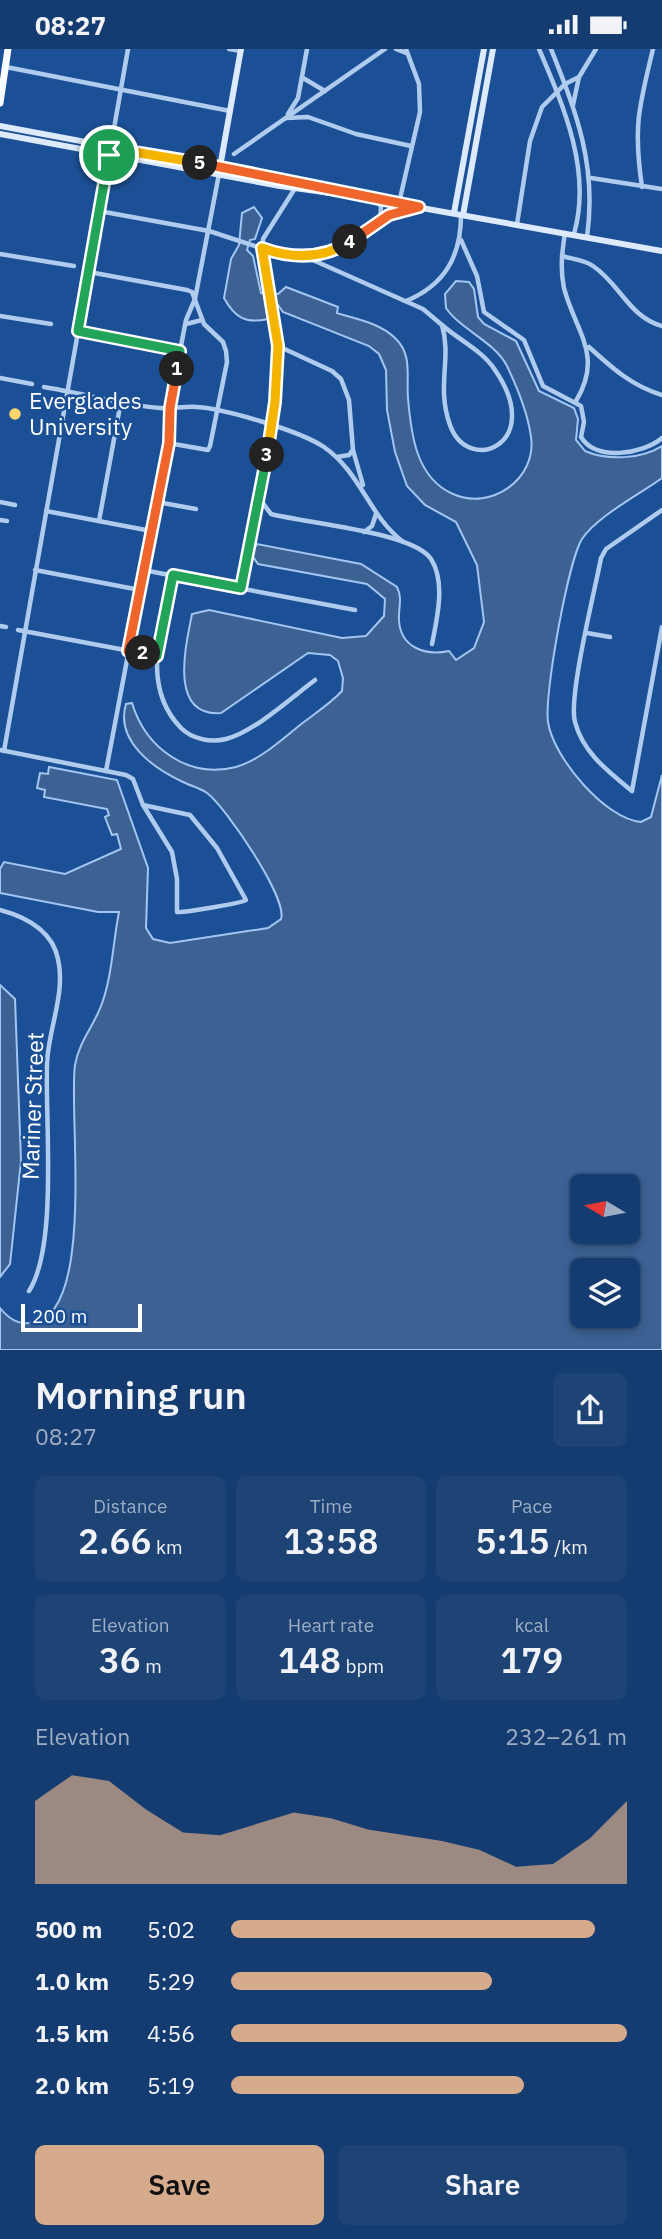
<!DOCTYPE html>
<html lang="en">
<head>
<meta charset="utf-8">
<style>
	:root { --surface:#153c70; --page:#1e4375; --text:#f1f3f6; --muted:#9dadc3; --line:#345683; --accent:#d6ab8b }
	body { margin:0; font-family:"IBM Plex Sans",sans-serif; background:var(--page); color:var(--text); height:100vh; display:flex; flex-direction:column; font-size:26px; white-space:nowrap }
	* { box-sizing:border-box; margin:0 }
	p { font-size:23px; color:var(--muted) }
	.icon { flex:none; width:38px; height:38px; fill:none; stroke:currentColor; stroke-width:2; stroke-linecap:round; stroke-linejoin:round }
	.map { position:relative; height:1301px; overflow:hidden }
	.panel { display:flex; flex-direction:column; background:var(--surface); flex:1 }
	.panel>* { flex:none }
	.needle { width:46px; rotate:280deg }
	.tools { position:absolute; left:570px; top:1125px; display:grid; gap:14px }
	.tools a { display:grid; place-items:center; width:70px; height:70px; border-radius:10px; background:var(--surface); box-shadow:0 4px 10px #0003,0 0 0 2px var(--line); font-size:35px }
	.scale { position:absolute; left:21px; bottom:18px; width:121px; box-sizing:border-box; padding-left:7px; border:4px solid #fff; border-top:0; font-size:19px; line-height:24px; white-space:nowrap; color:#fff; -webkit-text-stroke:5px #1c5096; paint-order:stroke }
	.pin { position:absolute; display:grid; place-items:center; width:60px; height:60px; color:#fff; margin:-30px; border:4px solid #fff; border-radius:50%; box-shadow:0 2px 7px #0007 }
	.km { position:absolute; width:35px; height:35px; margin:-18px; border-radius:50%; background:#222; color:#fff; font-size:19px; line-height:35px; text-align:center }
	.round { display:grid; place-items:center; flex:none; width:74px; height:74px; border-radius:10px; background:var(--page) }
	.summary { display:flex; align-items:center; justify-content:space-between; height:119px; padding:0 35px }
	h1 { font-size:38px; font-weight:600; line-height:52px }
	.figures { display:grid; grid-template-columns:repeat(3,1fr); gap:10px; height:119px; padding:7px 35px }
	.figures div { display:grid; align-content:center; border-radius:10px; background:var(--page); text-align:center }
	.figures b { font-size:35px; font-weight:600 }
	.figures small { font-size:19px; font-weight:400 }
	.figures p { font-size:19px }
	.chart { height:196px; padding:14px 35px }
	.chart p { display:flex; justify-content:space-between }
	.chart svg { width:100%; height:126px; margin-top:7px; fill:var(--accent); opacity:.7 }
	.primary-button { display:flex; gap:14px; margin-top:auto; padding:14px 35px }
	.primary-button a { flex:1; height:80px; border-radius:10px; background:var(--accent); color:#111; font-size:28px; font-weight:600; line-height:80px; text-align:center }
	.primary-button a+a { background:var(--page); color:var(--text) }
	ul { padding:0 35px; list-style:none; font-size:23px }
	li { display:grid; grid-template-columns:112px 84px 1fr; align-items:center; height:52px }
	li i { height:18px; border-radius:9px; background:var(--accent) }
	.status { display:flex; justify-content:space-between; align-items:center; height:49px; padding:0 35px; background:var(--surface); direction:ltr }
	.status svg { height:19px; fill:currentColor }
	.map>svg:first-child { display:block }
	.water { fill:#3c6193; stroke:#a3c6f1; stroke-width:2; fill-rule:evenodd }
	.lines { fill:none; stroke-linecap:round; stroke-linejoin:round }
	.street { stroke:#afccef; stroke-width:4.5 }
	.secondary { stroke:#ddeafb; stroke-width:6 }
	.primary { stroke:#f8fbff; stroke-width:7 }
	.split-1-casing { stroke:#fff; stroke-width:14 }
	.split-2-casing { stroke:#fff; stroke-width:14 }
	.split-3-casing { stroke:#fff; stroke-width:14 }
	.split-4-casing { stroke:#fff; stroke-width:14 }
	.split-5-casing { stroke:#fff; stroke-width:14 }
	.split-6-casing { stroke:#fff; stroke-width:14 }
	.split-1 { stroke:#22a559; stroke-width:9 }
	.split-2 { stroke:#f0652b; stroke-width:9 }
	.split-3 { stroke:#22a559; stroke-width:9 }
	.split-4 { stroke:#f5b400; stroke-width:9 }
	.split-5 { stroke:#f0652b; stroke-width:9 }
	.split-6 { stroke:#f5b400; stroke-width:9 }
	.poi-dot { fill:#ffd66e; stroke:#1c5096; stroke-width:2.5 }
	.labels { text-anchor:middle; stroke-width:5; stroke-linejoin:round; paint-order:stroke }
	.poi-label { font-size:23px; fill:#fff; stroke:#1c5096; text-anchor:start }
	.street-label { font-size:23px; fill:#fff; stroke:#1c5096 }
</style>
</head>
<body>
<div class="status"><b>08:27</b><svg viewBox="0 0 49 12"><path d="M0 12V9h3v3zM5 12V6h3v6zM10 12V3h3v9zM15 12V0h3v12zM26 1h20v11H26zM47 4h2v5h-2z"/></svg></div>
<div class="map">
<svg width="662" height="1301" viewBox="0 0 662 1301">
	<rect width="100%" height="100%" fill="#1c5096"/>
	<g class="water">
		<path d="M254,158L262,169L255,190L250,191L247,201L253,207L261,244L278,245L286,238L338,258L337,264C356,270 380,274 395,289C413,306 406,327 408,349C411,385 416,429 453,445C491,462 537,430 531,388C528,365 517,338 507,317C495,293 461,281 446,259L445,245L456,232L469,233L474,240L478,268L484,275L516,292L539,342L574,359L578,370L576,391L585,402C608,412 641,410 662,397V429C640,445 596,468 582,490C568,513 544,646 548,673C553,708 605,770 641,773L651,768L662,726V1301H0V1259C8,1269 18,1276 31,1274C97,1268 68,1062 75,1016C79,993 93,978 101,957C112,929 113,893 119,863H98L0,844V820L4,813L65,825L121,800L117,785L112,786L105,768L109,766L107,760L44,748L45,741L37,739L40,724L48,725L49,718L117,731L148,819L146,879L153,890L170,894L268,879L281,870C288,850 226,758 207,744C200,739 191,737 183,733C153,719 115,692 126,655L132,654C146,700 189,730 236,718C260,711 281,691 300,676C314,665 330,655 342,642L343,629L338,612L330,606L308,604L221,664C168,668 186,596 192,565L209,561L342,589L366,587L384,567L385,550L367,535L258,515L251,505L257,495L361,515L397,538C403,550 398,559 399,572C401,599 426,607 449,602L456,611L474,599L484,573L477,516L456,473L425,456L407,437L395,403L387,361L386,321L379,305L369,297L283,263L278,256L269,257L267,260L268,270C246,275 235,269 224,249L231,210L239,196L242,164ZM583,1138H628V1183H583ZM583,1222H628V1267H583Z"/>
		<path d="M0,936L15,950L21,1112L10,1215L0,1228Z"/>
	</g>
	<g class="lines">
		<g class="street">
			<path d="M229,0L241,2"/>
			<path d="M396,0L406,4"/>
			<path d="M539,0C564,58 592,122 574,185"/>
			<path d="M551,0C577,65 597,117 587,188"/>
			<path d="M6,18L230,62"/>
			<path d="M303,29L325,42"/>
			<path d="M573,56L579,28"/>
			<path d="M288,65L298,49L307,0"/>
			<path d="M286,69L308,68L356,85L411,97"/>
			<path d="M234,105L385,0"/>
			<path d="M591,129L662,140"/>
			<path d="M642,138C633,77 639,58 653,0"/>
			<path d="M377,151L381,158L380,171"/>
			<path d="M399,154L420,63L419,35L406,0"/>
			<path d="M99,162L209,182L273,203L306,208L423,260L442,276"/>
			<path d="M517,175L530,92L542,58L565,35L579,28L596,0"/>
			<path d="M565,184C562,203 560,220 564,239C575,282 604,306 576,352"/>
			<path d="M461,191L477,227L484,263L524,291L543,337L581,357L584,373L581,388C596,413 643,405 662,389"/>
			<path d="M0,205L74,217"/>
			<path d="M562,207C572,210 585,211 593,217C620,235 629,268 662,277"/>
			<path d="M307,208C353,199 372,169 415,159"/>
			<path d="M89,223L187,241L192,243L204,275L223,293L226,302L227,313L210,397L208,401L168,394"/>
			<path d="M406,252C445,236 461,207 461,166"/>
			<path d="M0,267L51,275"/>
			<path d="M186,275L202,271"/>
			<path d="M442,276C459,291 483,302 495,321C546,395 468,427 450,376C436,337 452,310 442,276Z"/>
			<path d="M78,282L180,302"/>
			<path d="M278,297L332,322L341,330L349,351L353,401L363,436"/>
			<path d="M589,298C612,319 632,337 662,346"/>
			<path d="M0,329L32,335"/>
			<path d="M44,338C82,344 121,356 160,359C172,360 185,357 197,358C226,360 300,382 324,398C361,424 368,465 402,492"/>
			<path d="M337,408L349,406L353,401"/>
			<path d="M259,449L271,465C305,474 413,483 431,510C446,533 437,570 432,595"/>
			<path d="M0,453L15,456"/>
			<path d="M157,453L196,460"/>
			<path d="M662,461L606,500L601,509C595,541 568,648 575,673C583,704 609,723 632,742L662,578"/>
			<path d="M46,462L151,482"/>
			<path d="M0,471L7,472"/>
			<path d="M99,472L121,352"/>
			<path d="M364,483L372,477L376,465"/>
			<path d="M35,521L140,541"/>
			<path d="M143,521L355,561"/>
			<path d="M173,526C163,577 139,636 181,679C192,690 211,694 226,690C254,683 291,649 315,631"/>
			<path d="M241,539L273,376L277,323L274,261L263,212V190L299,133"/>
			<path d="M0,577L6,578"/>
			<path d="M18,581L157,607"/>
			<path d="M587,584L610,588"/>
			<path d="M0,701L126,726L133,730L143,756"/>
			<path d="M4,702L128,0"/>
			<path d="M106,722L168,394L172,372L170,359L180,302L186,271L195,250L219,125"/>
			<path d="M143,756L190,766L217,799L246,851C243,854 182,864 177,863V830L172,803Z"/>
			<path d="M0,861C26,868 52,881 58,910C66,944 48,981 47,1015C45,1071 58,1197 29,1242"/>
		</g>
		<g class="secondary">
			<path d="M0,77L343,141L377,151L662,202"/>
			<path d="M0,85L280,137L353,147"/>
			<path d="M220,118L241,0"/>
			<path d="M454,164L484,0"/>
			<path d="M463,166L493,0"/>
		</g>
		<path class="primary" d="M0,54L8,0"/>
	</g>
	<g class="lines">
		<defs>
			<path id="split-1" d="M109,106L78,282L180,302L177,320"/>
			<path id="split-2" d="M143,604L128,602L169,394L170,359L177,320"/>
			<path id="split-3" d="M143,604L157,607L173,526L241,539L267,406"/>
			<path id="split-4" d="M267,406L275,353L278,297L262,199C292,210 322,210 350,193"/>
			<path id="split-5" d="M200,114L419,158L389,166L350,193"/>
			<path id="split-6" d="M109,106L110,99L200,114"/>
		</defs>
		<use href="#split-1" class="split-1-casing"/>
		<use href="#split-2" class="split-2-casing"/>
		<use href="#split-3" class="split-3-casing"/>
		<use href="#split-4" class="split-4-casing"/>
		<use href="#split-5" class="split-5-casing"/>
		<use href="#split-6" class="split-6-casing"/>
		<use href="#split-1" class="split-1"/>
		<use href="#split-2" class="split-2"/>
		<use href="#split-3" class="split-3"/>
		<use href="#split-4" class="split-4"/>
		<use href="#split-5" class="split-5"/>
		<use href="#split-6" class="split-6"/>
	</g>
	<circle class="poi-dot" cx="15" cy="365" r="7"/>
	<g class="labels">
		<g class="poi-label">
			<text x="29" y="360">Everglades<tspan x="29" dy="26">University</tspan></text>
		</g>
		<g class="street-label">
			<text transform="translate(33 1057) rotate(-88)" y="8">Mariner Street</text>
		</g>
	</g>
</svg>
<div class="tools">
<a><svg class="needle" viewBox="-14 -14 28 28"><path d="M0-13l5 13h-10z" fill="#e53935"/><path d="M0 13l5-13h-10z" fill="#9dadc3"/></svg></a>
<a><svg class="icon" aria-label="layers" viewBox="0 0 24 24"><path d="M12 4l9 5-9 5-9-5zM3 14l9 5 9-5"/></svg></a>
</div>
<div class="scale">200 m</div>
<div class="pin" style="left:109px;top:106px;background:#1e9e55"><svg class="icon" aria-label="arrive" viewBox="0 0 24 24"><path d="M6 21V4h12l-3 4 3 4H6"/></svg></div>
<b class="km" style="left:177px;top:320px">1</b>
<b class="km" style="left:143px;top:604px">2</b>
<b class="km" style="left:267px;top:406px">3</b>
<b class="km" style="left:350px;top:193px">4</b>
<b class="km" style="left:200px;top:114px">5</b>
</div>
<section class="panel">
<div class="summary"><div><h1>Morning run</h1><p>08:27</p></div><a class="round"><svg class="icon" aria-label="share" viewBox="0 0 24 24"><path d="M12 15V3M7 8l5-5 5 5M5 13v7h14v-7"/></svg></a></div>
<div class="figures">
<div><p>Distance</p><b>2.66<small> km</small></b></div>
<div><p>Time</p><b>13:58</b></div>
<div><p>Pace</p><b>5:15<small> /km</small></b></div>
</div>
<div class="figures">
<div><p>Elevation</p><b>36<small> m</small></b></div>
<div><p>Heart rate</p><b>148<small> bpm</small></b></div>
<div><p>kcal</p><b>179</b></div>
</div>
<div class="chart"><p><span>Elevation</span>232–261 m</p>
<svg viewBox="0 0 160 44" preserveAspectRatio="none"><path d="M0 44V15L10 6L20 8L30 18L40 26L50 27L60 23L70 19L80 21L90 25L100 27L110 29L120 32L130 38L140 37L150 28L160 15V44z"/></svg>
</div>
<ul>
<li><b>500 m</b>5:02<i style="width:92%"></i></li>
<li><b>1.0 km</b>5:29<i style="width:66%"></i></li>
<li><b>1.5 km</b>4:56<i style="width:100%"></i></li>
<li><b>2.0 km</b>5:19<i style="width:74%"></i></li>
</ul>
<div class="primary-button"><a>Save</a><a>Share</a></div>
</section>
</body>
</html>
